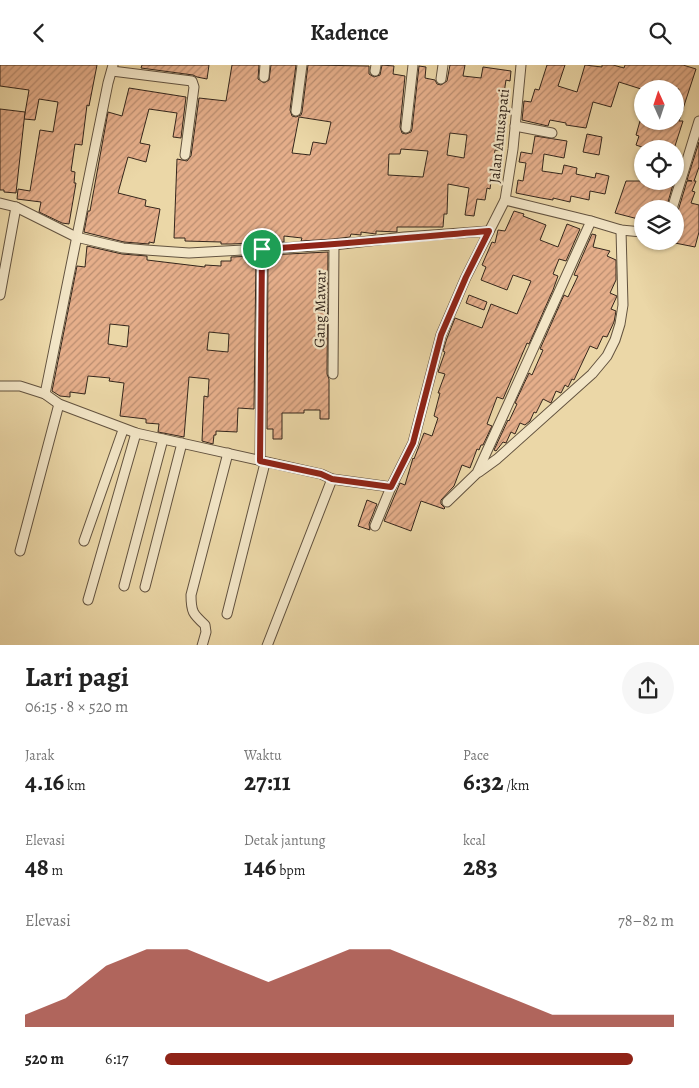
<!DOCTYPE html>
<html lang="id">
<head>
<meta charset="utf-8">
<style>
	:root { --surface:#fff; --page:#f6f6f6; --text:#222; --muted:#767676; --accent:#8f2418 }
	body { margin:0; font-family:Alegreya,serif; background:var(--page); color:var(--text); height:100vh; display:flex; flex-direction:column; font-size:19px; white-space:nowrap }
	* { box-sizing:border-box; margin:0 }
	p { font-size:16px; color:var(--muted) }
	.icon { flex:none; width:28px; height:28px; fill:none; stroke:currentColor; stroke-width:2; stroke-linecap:round; stroke-linejoin:round }
	.map { position:relative; height:580px; overflow:hidden }
	.sheet { display:flex; flex-direction:column; background:var(--surface); flex:1 }
	.sheet>* { flex:none }
	.needle { width:32px; rotate:357deg }
	.fabs { position:absolute; left:634px; top:15px; display:grid; gap:10px }
	.fabs a { display:grid; place-items:center; width:50px; height:50px; border-radius:50%; background:var(--surface); box-shadow:0 1px 4px #0004; font-size:25px }
	.pin { position:absolute; display:grid; place-items:center; width:42px; height:42px; color:#fff; margin:-21px; border:2px solid #fff; border-radius:50%; box-shadow:0 1px 5px #0007 }
	.round { display:grid; place-items:center; flex:none; width:52px; height:52px; border-radius:26px; background:var(--page) }
	.head { display:flex; align-items:center; justify-content:space-between; height:85px; padding:0 25px }
	h1 { font-size:28px; font-weight:700; line-height:38px }
	.figures { display:grid; grid-template-columns:repeat(3,1fr); gap:8px; height:85px; padding:5px 25px }
	.figures div { display:grid; align-content:center }
	.figures b { font-size:25px; font-weight:700 }
	.figures small { font-size:14px; font-weight:400 }
	.figures p { font-size:14px }
	.chart { height:140px; padding:10px 25px }
	.chart p { display:flex; justify-content:space-between }
	.chart svg { width:100%; height:90px; margin-top:5px; fill:var(--accent); opacity:.7 }
	ul { padding:0 25px; list-style:none; font-size:16px }
	li { display:grid; grid-template-columns:80px 60px 1fr; align-items:center; height:38px }
	li i { height:12px; border-radius:6px; background:var(--accent) }
	header { display:flex; justify-content:space-between; align-items:center; height:65px; padding:0 25px; background:var(--surface); font-size:22px; font-weight:700 }
	.map>svg:first-child { display:block }
	.building { fill:url(#building-hatch); stroke:#34261c; fill-rule:evenodd }
	.lines { fill:none; stroke-linecap:round; stroke-linejoin:round }
	.minor-casing { stroke:#62523f; stroke-width:11 }
	.minor { stroke:#f2e5c6; stroke-width:9 }
	.route-casing { stroke:#fff; stroke-width:10 }
	.route { stroke:#8f2418; stroke-width:6 }
	.labels { text-anchor:middle; stroke-width:4.5; stroke-linejoin:round; paint-order:stroke }
	.street-label { font-size:15px; fill:#34261c; stroke:#f2e5c6 }
</style>
</head>
<body>
<header><svg class="icon" aria-label="back" viewBox="0 0 24 24"><path d="M15 5l-7 7 7 7"/></svg>Kadence<svg class="icon" aria-label="search" viewBox="0 0 24 24"><circle cx="10" cy="10" r="6"/><path d="M15 15l6 6"/></svg></header>
<div class="map">
<svg width="699" height="581" viewBox="0 0 699 581">
	<defs>
		<pattern id="building-hatch" width="6" height="6" patternUnits="userSpaceOnUse" patternTransform="scale(1.25)"><rect width="6" height="6" fill="#e5ae8a"/><path d="M-1 1l2-2M0 6l6-6M5 7l2-2" fill="none" stroke="#ba8d70"/></pattern>
	</defs>
	<rect width="100%" height="100%" fill="#ebd7a7"/>
	<filter id="stains"><feTurbulence type="fractalNoise" baseFrequency=".004" numOctaves="4"/><feColorMatrix values="0 0 0 0 .2 0 0 0 0 .09 0 0 0 0 .02 0 0 0 .5 -.17"/></filter>
	<radialGradient id="worn" r=".72"><stop offset=".6" stop-color="#630" stop-opacity="0"/><stop offset="1" stop-color="#630" stop-opacity=".3"/></radialGradient>
	<g class="building">
		<path d="M0,0H97L89,41L87,40L82,80L75,79L71,106L75,107L74,118H76L69,159L62,158L39,147L41,137L17,134L18,124L30,126L40,65L53,67L58,37L39,34L35,55L24,54L29,25L0,21Z"/>
		<path d="M142,0H209L207,14L197,12L193,10L141,3Z"/>
		<path d="M232,0H259L258,14L264,18L269,15L271,0H296L290,45L292,51L296,52L301,50L302,47L308,0L369,1V9L374,12L380,10L382,0L394,1L393,9L405,11L400,62L402,68L406,69L411,67L412,64L419,1L426,2L425,13L435,15L437,19L441,20L447,16L450,0H465L463,11L481,13L483,2L511,6L510,16L506,15L503,35H501L495,74L504,76L503,86L495,85L490,124L487,123L485,135L477,134L474,151L465,150L469,123L448,119L447,149H444L443,162H397V167L376,166V169L361,167V170L351,169L350,172L333,174L301,176L302,173L284,171V177H274L275,168L257,169L256,178L231,179H221V177L185,176V173H174L177,94L187,96L191,91L199,33L226,36ZM299,52L331,57L326,79L313,77L310,90L292,88ZM450,68L467,70L464,93L447,90ZM401,84L428,86L423,112L388,110L389,89H400Z"/>
		<path d="M547,0H565L558,21L577,27L585,0L602,2V0H613L624,3L625,0H683L696,4L679,56H683L674,84H647L636,80L639,71L636,70L640,56H663L670,58L671,56H675V35L679,24H641L619,17L611,42L593,37L586,63L566,60V58L550,55L548,61L522,55L524,36L531,37L535,24L539,25Z"/>
		<path d="M129,23L186,32L181,73L173,72L177,48L149,44L140,78L150,80L146,97L128,92L118,128L146,135L145,141L160,144L154,178L149,177V179L124,177L84,167L88,146H90L108,47L122,51Z"/>
		<path d="M0,44L25,47L16,128L4,127V125H0Z"/>
		<path d="M587,69L602,72L599,90L583,87Z"/>
		<path d="M535,71L567,76L564,93L544,89L542,106L562,109L564,100L577,103L576,109L595,113L596,108L609,111L605,129L590,126L589,135L571,131L570,137L553,133V135L541,133L516,128L518,115L523,116L526,98L519,97L521,87L532,89Z"/>
		<path d="M699,77V102L694,116H696L692,126L695,127L691,138L699,140V167L695,182L675,178V149L678,146L687,116H692L687,115Z"/>
		<path d="M626,116H674L666,144H642V155L615,148Z"/>
		<path d="M514,146L524,149L523,151L546,160L540,175L558,182L567,159L580,164L566,196L559,194L553,209L558,211L553,225L529,279L527,278L503,334L497,332L487,359L492,361L483,380H481L479,385L477,384L470,403L462,400L454,421L441,435V439L445,443L444,444L421,436L411,466L384,456L400,418L405,420L413,393L414,394L424,368L432,371L438,353L434,351L440,328H438L445,309L438,307L445,287L443,286L447,273L455,253L482,263L491,239L517,249L531,216L513,210L507,225L481,215L486,202L482,200L492,177L495,178L498,165L505,166Z"/>
		<path d="M592,169L596,170L593,182L610,186L607,191L616,195V215L610,228L617,231L611,244L616,246L614,257L607,272L603,271L597,284L590,281L574,315L572,314L568,322L565,320L561,328L556,326L551,338L543,334L536,348L534,347L530,356L525,360L520,358L515,369L511,367L506,378L503,377L496,386L494,385L508,355L509,356L517,339L515,338L529,308L532,310L543,285L540,284L564,230L568,232L578,211L574,210Z"/>
		<path d="M87,181L122,189L147,191V195L205,202V200L221,201V196H231V192L256,191L254,344L238,343L237,367L216,366V370H214L213,379L202,376L204,331L208,332L209,314L189,312L184,372L158,367L159,359L146,358V354L120,351L124,318L109,316L110,313L88,311L85,329L70,327V332L60,331L52,326L77,201L85,202ZM110,259L129,261L127,282L108,279ZM209,267L229,269L228,287L207,285Z"/>
		<path d="M328,187L327,309L329,314V354H320V345H304V348H282V374H273V364H267L268,190Z"/>
		<path d="M469,230L487,237L484,245L466,238Z"/>
		<path d="M367,435L377,439L369,459L370,465L358,461Z"/>
	</g>
	<g class="lines">
		<defs>
			<g id="minor">
				<path d="M112,6L192,16L194,22L185,90"/>
				<path d="M375,6L376,0"/>
				<path d="M264,12L265,0"/>
				<path d="M441,14L443,0"/>
				<path d="M296,46L302,0"/>
				<path d="M515,61L552,68"/>
				<path d="M406,63L413,0"/>
				<path d="M505,135L591,156L621,165L642,167"/>
				<path d="M0,138L16,142L76,172L123,183L146,185L189,188L334,180L404,172L489,166"/>
				<path d="M672,144L699,56"/>
				<path d="M0,230L16,142"/>
				<path d="M333,309L334,180"/>
				<path d="M0,321H20L45,329L59,339L136,368L321,409L332,414L391,422"/>
				<path d="M45,329L108,18L113,0"/>
				<path d="M260,396L262,184"/>
				<path d="M479,407L497,394L592,309L607,291L615,275L620,259L623,240L621,165"/>
				<path d="M447,437L477,408L591,156"/>
				<path d="M375,461L391,422L413,378L441,270L466,212L505,135L513,84L521,0"/>
				<path d="M84,476L123,365"/>
				<path d="M20,486L59,339"/>
				<path d="M124,521L163,374"/>
				<path d="M145,522L182,378"/>
				<path d="M88,535L136,368"/>
				<path d="M227,549L265,398"/>
				<path d="M202,581L206,567L205,560C193,549 191,547 191,530L228,388"/>
				<path d="M267,581L332,414"/>
			</g>
		</defs>
		<use href="#minor" class="minor-casing"/>
		<use href="#minor" class="minor"/>
	</g>
	<g class="lines">
		<defs>
			<path id="route" d="M489,166L466,212L441,270L413,378L391,422L332,414L321,409L260,396L262,184C338,180 413,172 489,166Z"/>
		</defs>
		<use href="#route" class="route-casing"/>
		<use href="#route" class="route"/>
	</g>
	<g class="labels">
		<g class="street-label">
			<text transform="translate(499 71) rotate(-84)" y="5">Jalan Anusapati</text>
			<text transform="translate(320 244) rotate(-89)" y="5">Gang Mawar</text>
		</g>
	</g>
	<rect width="100%" height="100%" filter="url(#stains)"/>
	<rect width="100%" height="100%" fill="url(#worn)"/>
</svg>
<div class="fabs">
<a><svg class="needle" viewBox="-14 -14 28 28"><path d="M0-13l5 13h-10z" fill="#e53935"/><path d="M0 13l5-13h-10z" fill="#767676"/></svg></a>
<a><svg class="icon" aria-label="locate" viewBox="0 0 24 24"><circle cx="12" cy="12" r="6"/><path d="M12 2v4M12 18v4M2 12h4M18 12h4"/></svg></a>
<a><svg class="icon" aria-label="layers" viewBox="0 0 24 24"><path d="M12 4l9 5-9 5-9-5zM3 14l9 5 9-5"/></svg></a>
</div>
<div class="pin" style="left:262px;top:184px;background:#1e9e55"><svg class="icon" aria-label="arrive" viewBox="0 0 24 24"><path d="M6 21V4h12l-3 4 3 4H6"/></svg></div>
</div>
<section class="sheet">
<div class="head"><div><h1>Lari pagi</h1><p>06:15 · 8 × 520 m</p></div><a class="round"><svg class="icon" aria-label="share" viewBox="0 0 24 24"><path d="M12 15V3M7 8l5-5 5 5M5 13v7h14v-7"/></svg></a></div>
<div class="figures">
<div><p>Jarak</p><b>4.16<small> km</small></b></div>
<div><p>Waktu</p><b>27:11</b></div>
<div><p>Pace</p><b>6:32<small> /km</small></b></div>
</div>
<div class="figures">
<div><p>Elevasi</p><b>48<small> m</small></b></div>
<div><p>Detak jantung</p><b>146<small> bpm</small></b></div>
<div><p>kcal</p><b>283</b></div>
</div>
<div class="chart"><p><span>Elevasi</span>78–82 m</p>
<svg viewBox="0 0 160 44" preserveAspectRatio="none"><path d="M0 44V38L10 30L20 14L30 6L40 6L50 14L60 22L70 14L80 6L90 6L100 14L110 22L120 30L130 38L140 38L150 38L160 38V44z"/></svg>
</div>
<ul>
<li><b>520 m</b>6:17<i style="width:92%"></i></li>
</ul>
</section>
</body>
</html>
